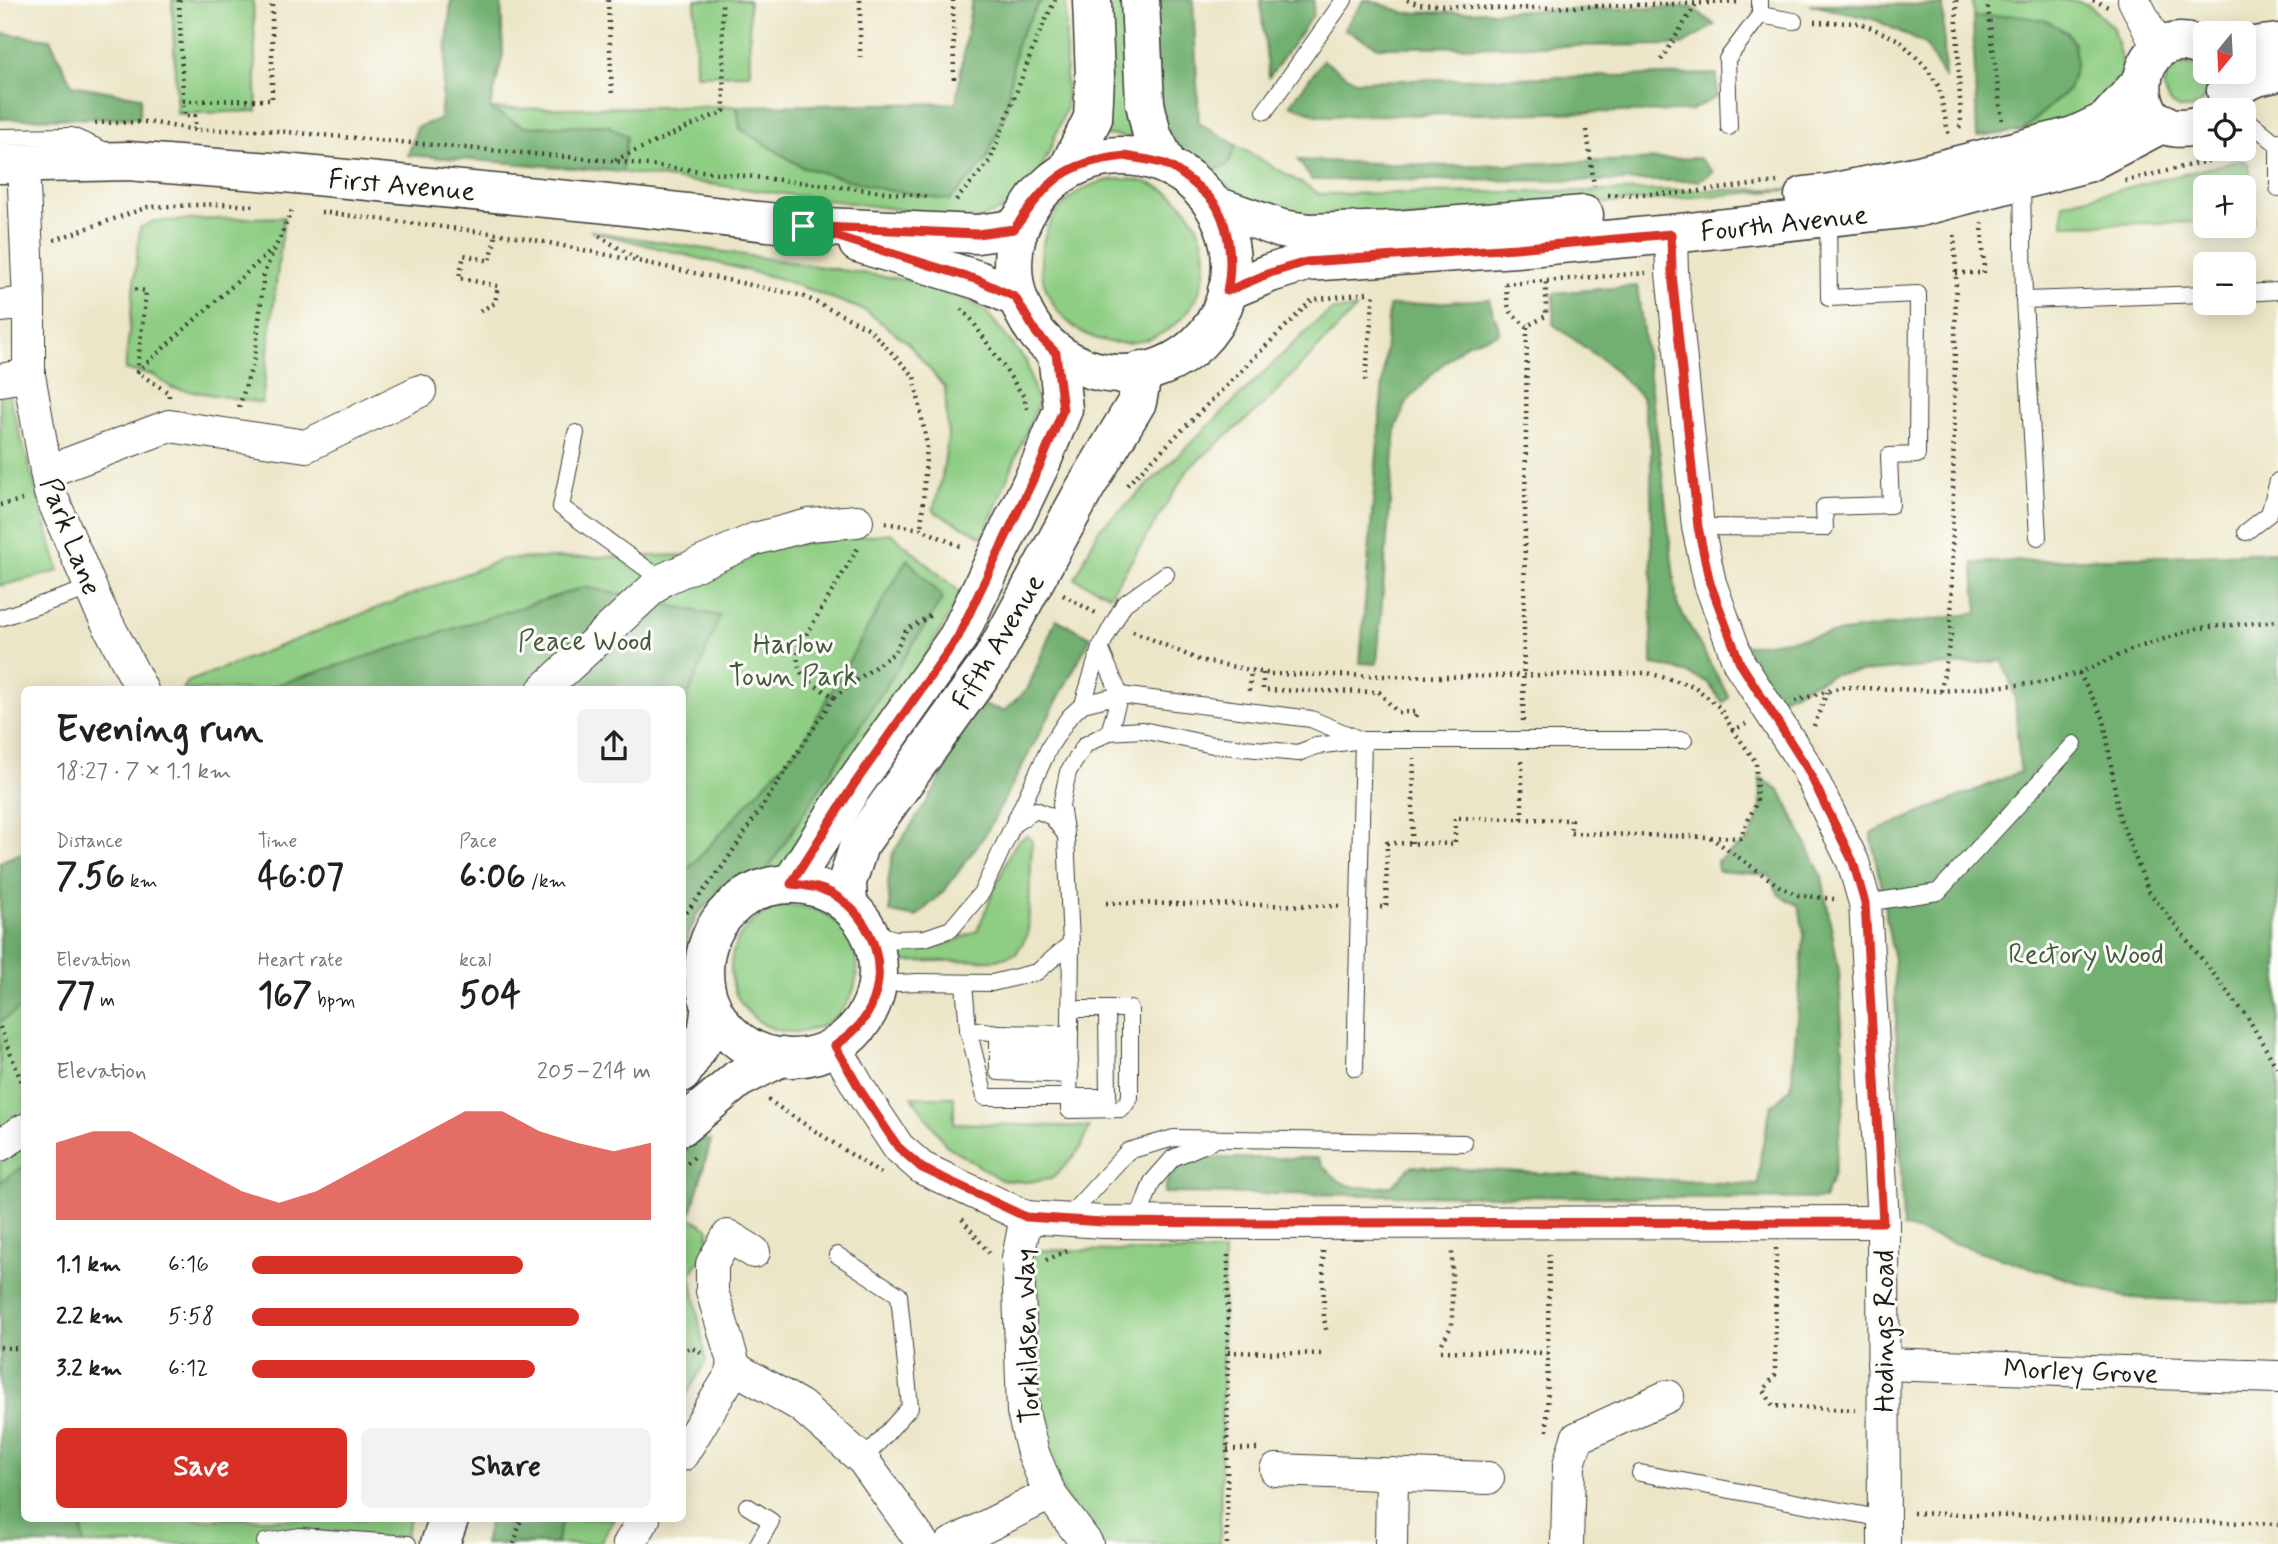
<!DOCTYPE html>
<html lang="en">
<head>
<meta charset="utf-8">
<style>
	:root { --surface:#fff; --page:#f2f2f2; --text:#202124; --muted:#757577; --accent:#d93025 }
	body { margin:0; font-family:Mynerve,sans-serif; background:var(--page); color:var(--text); height:100vh; display:flex; flex-direction:column; font-size:26px; white-space:nowrap }
	* { box-sizing:border-box; margin:0 }
	p { font-size:23px; color:var(--muted) }
	.icon { flex:none; width:38px; height:38px; fill:none; stroke:currentColor; stroke-width:2; stroke-linecap:round; stroke-linejoin:round }
	.map { position:relative; flex:1; overflow:hidden }
	.panel { position:absolute; left:21px; top:686px; width:665px; height:836px; display:flex; flex-direction:column; background:var(--surface); border-radius:10px; box-shadow:0 4px 18px #0003 }
	.panel>* { flex:none }
	.needle { width:46px; rotate:198deg }
	.fabs { position:absolute; left:2193px; top:21px; display:grid; gap:14px }
	.fabs a { display:grid; place-items:center; width:63px; height:63px; border-radius:10px; background:var(--surface); box-shadow:0 4px 18px #0003; font-size:35px }
	.pin { position:absolute; display:grid; place-items:center; width:60px; height:60px; color:#fff; margin:-30px; border-radius:14px; box-shadow:0 4px 10px #0006 }
	.round { display:grid; place-items:center; flex:none; width:74px; height:74px; border-radius:10px; background:var(--page) }
	.head { display:flex; align-items:center; justify-content:space-between; height:119px; padding:0 35px }
	h1 { font-size:38px; font-weight:800; line-height:52px }
	.stats { display:grid; grid-template-columns:repeat(3,1fr); gap:10px; height:119px; padding:7px 35px }
	.stats div { display:grid; align-content:center }
	.stats b { font-size:35px; font-weight:800 }
	.stats small { font-size:19px; font-weight:400 }
	.stats p { font-size:19px }
	.chart { height:196px; padding:14px 35px }
	.chart p { display:flex; justify-content:space-between }
	.chart svg { width:100%; height:126px; margin-top:7px; fill:var(--accent); opacity:.7 }
	.button { display:flex; gap:14px; margin-top:auto; padding:14px 35px }
	.button a { flex:1; height:80px; border-radius:10px; background:var(--accent); color:#fff; font-size:28px; font-weight:800; line-height:80px; text-align:center }
	.button a+a { background:var(--page); color:var(--text) }
	ul { padding:0 35px; list-style:none; font-size:23px }
	li { display:grid; grid-template-columns:112px 84px 1fr; align-items:center; height:52px }
	li i { height:18px; border-radius:9px; background:var(--accent) }
	.map>svg:first-child { display:block }
	.green { fill:#8ecd83; stroke:#557450; stroke-width:2 }
	.forest { fill:#72b071; stroke:#476646; stroke-width:2 }
	.lines { fill:none; stroke-linecap:round; stroke-linejoin:round }
	.lane-casing { stroke:#3b3a36; stroke-width:18 }
	.street-casing { stroke:#3b3a36; stroke-width:34 }
	.secondary-casing { stroke:#3b3a36; stroke-width:41 }
	.primary-casing { stroke:#3b3a36; stroke-width:41 }
	.path { stroke:#3b3a36; stroke-width:4.5; stroke-dasharray:2 5; stroke-linecap:butt }
	.lane { stroke:#fff; stroke-width:16 }
	.street { stroke:#fff; stroke-width:32 }
	.secondary { stroke:#fff; stroke-width:38 }
	.primary { stroke:#fff; stroke-width:38 }
	.path-bridge { stroke:#3b3a36; stroke-width:4.5; stroke-dasharray:2 5; stroke-linecap:butt }
	.route-casing { stroke:#fff; stroke-width:14 }
	.route { stroke:#d93025; stroke-width:9 }
	.labels { text-anchor:middle; stroke-width:6; stroke-linejoin:round; paint-order:stroke }
	.street-label { font-size:28px; fill:#1c1c1c; stroke:#fdfcf7 }
	.park-label { font-size:28px; fill:#445a40; stroke:#fdfcf7 }
</style>
</head>
<body>
<div class="map">
<svg width="2278" height="1544" viewBox="0 0 2278 1544">
	<rect width="100%" height="100%" fill="#fdfcf7"/>
	<filter id="ink" filterUnits="userSpaceOnUse"><feTurbulence type="fractalNoise" baseFrequency=".0143" numOctaves="2"/><feDisplacementMap in="SourceGraphic" scale="14" xChannelSelector="R" yChannelSelector="G"/><feConvolveMatrix kernelMatrix="1 2 1 2 8 2 1 2 1" color-interpolation-filters="sRGB"/></filter>
	<filter id="wash" filterUnits="userSpaceOnUse"><feTurbulence type="fractalNoise" baseFrequency=".00686" numOctaves="4" result="noise"/><feDisplacementMap in="SourceGraphic" scale="28" xChannelSelector="R" yChannelSelector="G"/><feGaussianBlur stdDeviation="1.57" result="paint"/><feColorMatrix in="noise" values="0 0 0 0 0 0 0 0 0 0 0 0 0 0 0 0 0 1.4 0 .05"/><feComposite in="paint" operator="in"/></filter>
	<g filter="url(#wash)">
		<rect width="100%" height="100%" fill="#ece6c8"/>
		<g class="green">
			<path d="M172,0H253L257,111L177,114Z"/>
			<path d="M695,0H749L750,74L696,75Z"/>
			<path d="M1041,0H1066V108L1049,152L1035,180L1008,208L976,220L621,172L608,125L524,127L490,109L737,106L740,129L802,167L886,190L950,200L1005,114L1017,41Z"/>
			<path d="M1102,0H1125L1130,138L1113,135L1094,137Z"/>
			<path d="M1973,0H2072L2089,5L2113,28L2125,73L2085,114L2022,131L2068,90L2016,15L1973,17Z"/>
			<circle cx="2186" cy="87" r="22"/>
			<path d="M1236,145L1320,194L1803,189L1324,224L1257,209L1222,182L1212,171L1228,165Z"/>
			<path d="M2242,160L2249,164L2254,221H2244V187H2205V222L2063,225V203Z"/>
			<circle cx="1123" cy="261" r="82"/>
			<path d="M284,217L262,403L172,388L153,375L125,370L140,228L154,221Z"/>
			<path d="M590,231L938,285L985,310L1026,361L1038,404L983,537L933,511L942,477L948,437L945,388L908,343L866,311L781,279Z"/>
			<path d="M1356,309L1261,407L1189,468L1110,595L1075,579L1099,529L1135,497L1315,323L1332,310Z"/>
			<path d="M8,392L59,571L0,586V394Z"/>
			<path d="M891,533L962,594L791,884L718,895L697,914L688,936V1008L683,1013L682,690H183L187,682L503,559L696,555Z"/>
			<path d="M1028,835L1032,841L1028,934L1016,954L996,960L893,962V950L950,943L977,931L1010,853L1018,841Z"/>
			<path d="M24,852V1519H410L403,1544H0V862Z"/>
			<circle cx="794" cy="969" r="63"/>
			<path d="M912,1097H954V1123L1089,1127L1081,1147L1070,1161L1051,1179L1026,1182L1001,1180L946,1145Z"/>
			<path d="M711,1140L690,1217L709,1229L708,1247L691,1274L706,1361L683,1401V1155Z"/>
			<path d="M1034,1250L1224,1252L1220,1544H1101L1075,1517L1034,1433Z"/>
			<path d="M490,1519H614L599,1544H484Z"/>
		</g>
		<g class="forest">
			<path d="M451,0H501L503,54L490,109L524,127L607,125L627,136L622,172L408,155L417,127L440,119Z"/>
			<path d="M972,0H1041L1017,41L1005,114L985,162L950,200L886,190L802,167L740,128L737,106L956,103Z"/>
			<path d="M1151,0H1193L1199,123L1236,145L1228,165L1212,171L1170,142L1152,113Z"/>
			<path d="M1260,0H1314L1313,15L1269,77Z"/>
			<path d="M1364,0H1370L1405,13L1691,7L1715,25L1682,45L1378,47L1344,29Z"/>
			<path d="M1808,4L1943,5L1945,79L1925,44L1876,20Z"/>
			<path d="M2016,15L2047,21L2067,32L2074,44L2076,62L2072,79L2068,90L2022,131L1977,137L1973,17Z"/>
			<path d="M0,33L50,39L72,85L141,97L139,118L0,119Z"/>
			<path d="M1323,60L1355,81L1717,74V97L1690,111L1320,116L1290,105Z"/>
			<path d="M1699,158L1713,172L1698,181L1312,180L1298,160L1448,166Z"/>
			<path d="M1637,286L1662,472L1677,604L1729,697L1723,703L1707,682L1677,669L1652,665L1651,449L1642,397L1609,365L1553,324L1554,293Z"/>
			<path d="M1489,299C1491,312 1499,320 1499,333L1466,344L1436,370L1407,402L1396,428L1377,664L1360,663L1389,306Z"/>
			<path d="M2278,552V1304L2127,1298L1903,1227L1894,961L1871,833L2020,772L2015,697L2003,661L1834,674L1777,700L1738,647L1978,613L1973,563Z"/>
			<path d="M907,559L943,598L751,895H718L697,914L688,936V1008L683,1013V875L802,743Z"/>
			<path d="M584,587L720,616L683,710L682,690H261Z"/>
			<path d="M1056,619L1091,637L987,832L945,890L916,917L890,912L888,882L893,853L934,791L965,719L981,704L1004,711L1028,688Z"/>
			<path d="M1760,777L1781,792L1822,876L1839,971L1845,1093L1834,1173L1824,1199L1164,1193L1170,1171L1189,1158H1318C1338,1190 1357,1189 1392,1186L1411,1166L1758,1185L1761,1153L1771,1106L1791,1088L1804,934L1799,906L1779,895L1769,875L1718,871L1717,861L1750,839L1761,809Z"/>
			<path d="M24,852V1006L0,1022V862Z"/>
			<path d="M711,1140L690,1217L683,1227V1155L691,1141Z"/>
			<path d="M24,1166V1333L22,1340L24,1347V1519H81L84,1544H0V1182Z"/>
			<path d="M490,1519H562L556,1544H484Z"/>
		</g>
	</g>
	<g filter="url(#ink)">
		<g class="lines">
			<defs>
				<g id="lane">
					<path d="M1760,15L1794,21"/>
					<path d="M1265,111L1344,0"/>
					<path d="M2244,117L2277,144"/>
					<path d="M1729,127L1727,59L1760,15V0"/>
					<path d="M0,137L72,136L106,151"/>
					<path d="M2278,141V188"/>
					<path d="M2022,181L2024,300"/>
					<path d="M2244,293L2278,291"/>
					<path d="M576,433L561,507L662,580"/>
					<path d="M1698,527L1825,528L1824,507L1891,505L1889,456L1917,455L1918,294L1829,298L1828,218"/>
					<path d="M2246,532L2269,514L2278,481"/>
					<path d="M2038,537L2024,300L2205,294"/>
					<path d="M0,618L91,588"/>
					<path d="M1100,648L1120,695L1109,732"/>
					<path d="M1083,704L1120,695L1311,719L1361,740"/>
					<path d="M1014,824L1036,810L1052,817L1065,834"/>
					<path d="M1865,903L1938,892L2074,744"/>
					<path d="M869,931L895,939L925,938L951,929L982,892L1050,746L1069,717L1083,704L1100,648L1124,604L1166,574"/>
					<path d="M878,984L918,982L992,983L1037,972L1071,943L1066,836L1061,805L1068,772L1085,745L1109,732L1142,730L1213,745L1298,753L1316,746L1363,740H1684"/>
					<path d="M964,984L968,1029L998,1033V1072L1070,1075"/>
					<path d="M1070,1009H1130V1098L1122,1109L1069,1110L1071,943"/>
					<path d="M968,1029L985,1097H1108L1107,1009"/>
					<path d="M998,1033L1070,1034"/>
					<path d="M998,1045L1070,1046"/>
					<path d="M998,1059L1070,1061"/>
					<path d="M1355,1068L1363,740"/>
					<path d="M1067,1218L1128,1151L1174,1138L1464,1143"/>
					<path d="M1137,1222L1152,1182L1173,1158L1213,1141"/>
					<path d="M837,1255L899,1295L910,1407L863,1460"/>
					<path d="M1640,1473L1884,1519"/>
					<path d="M747,1506L771,1521L758,1544"/>
					<path d="M265,1542L300,1536L408,1544"/>
				</g>
				<g id="street">
					<path d="M2134,0L2159,50"/>
					<path d="M23,163L29,303V375L50,493L98,605L142,690"/>
					<path d="M1671,234L1672,273L1698,527L1710,583L1739,663L1807,768L1853,862L1865,903L1883,1222L1884,1544"/>
					<path d="M0,306L29,303"/>
					<path d="M0,380L29,375"/>
					<path d="M46,472L169,426L306,446L420,391"/>
					<path d="M543,690L662,580L755,539L809,525L857,521"/>
					<path d="M835,1046L862,1093L898,1147L922,1168L1026,1217L1103,1222L1228,1223L1883,1222"/>
					<path d="M0,1145L24,1130"/>
					<path d="M1026,1217L1018,1258L1023,1412L1033,1453L1050,1494L1087,1544"/>
					<path d="M1883,1364L2278,1377"/>
					<path d="M735,1368L712,1291V1264L728,1236L754,1252"/>
					<path d="M682,1455L735,1368L801,1406L863,1460L923,1544"/>
					<path d="M1276,1470L1488,1478"/>
					<path d="M629,1544L644,1519"/>
					<path d="M951,1544L1050,1494"/>
					<path d="M1391,1544L1392,1474"/>
					<path d="M1567,1544L1569,1465L1577,1438L1668,1396"/>
				</g>
				<g id="secondary">
					<path d="M2244,47L2278,43"/>
					<path d="M2205,49C2129,9 2114,156 2205,123"/>
					<path d="M2226,91L2257,77L2278,72"/>
					<path d="M0,164L128,161L284,173L599,203L803,226L977,234L1014,229L1028,210"/>
					<path d="M1804,196L1830,193L1923,174L2074,136L2106,121L2141,82"/>
					<path d="M1216,206L1282,229L1309,233L1396,230L1584,215"/>
					<path d="M858,243L978,280L1015,297"/>
					<path d="M1227,291L1270,273L1306,262L1516,248L1671,234L1920,207L2087,163L2163,123"/>
				</g>
				<g id="primary">
					<path d="M1140,0L1145,103L1152,135L1168,166"/>
					<circle cx="1122" cy="265" r="109"/>
					<path d="M1067,171L1093,118L1095,77L1092,0"/>
					<path d="M791,884L853,786L958,637L1041,463L1063,409L1057,353"/>
					<circle cx="791" cy="971" r="87"/>
					<path d="M848,905L847,882L859,845L993,658L1084,490L1137,402L1143,370"/>
					<path d="M682,1073L707,1033L711,1005"/>
					<path d="M682,1126L738,1079L781,1057"/>
					<path d="M440,1544L449,1519"/>
				</g>
			</defs>
			<use href="#lane" class="lane-casing"/>
			<use href="#street" class="street-casing"/>
			<use href="#secondary" class="secondary-casing"/>
			<use href="#primary" class="primary-casing"/>
			<g class="path">
				<path d="M179,0L184,116H195V130"/>
				<path d="M608,0L612,96"/>
				<path d="M860,0V63"/>
				<path d="M953,0L954,84"/>
				<path d="M1407,0L1417,4L1503,9L1741,2"/>
				<path d="M1956,0L1961,125L1956,131"/>
				<path d="M1987,0L2002,121"/>
				<path d="M2093,0L2108,7"/>
				<path d="M1814,22L1860,23L1899,40L1925,66L1939,87L1949,137"/>
				<path d="M1661,60L1696,4"/>
				<path d="M183,101L272,100V0"/>
				<path d="M95,123L149,122L195,130H265L613,161L930,197"/>
				<path d="M1587,130L1594,186"/>
				<path d="M615,160L724,111L722,0"/>
				<path d="M2125,181L2252,150"/>
				<path d="M1608,195L1683,193L1777,182"/>
				<path d="M956,200L990,161L1037,38L1055,0"/>
				<path d="M321,212L515,236L642,262L803,296L868,328L914,376L927,445L921,529"/>
				<path d="M599,236L639,260"/>
				<path d="M54,240L148,207L222,204L257,206"/>
				<path d="M1956,273H1984L1982,223"/>
				<path d="M1505,284L1646,273"/>
				<path d="M1506,284C1508,309 1506,311 1527,326"/>
				<path d="M135,289L146,291L137,372L169,393V400"/>
				<path d="M961,309L971,319L1024,397L1027,409"/>
				<path d="M480,311L495,303L498,286L459,278L464,255L490,261L496,234"/>
				<path d="M137,372L273,249"/>
				<path d="M1365,381L1374,292"/>
				<path d="M239,407L255,357L264,273L293,208"/>
				<path d="M1127,485L1312,300L1367,293"/>
				<path d="M0,505L22,500"/>
				<path d="M885,523L921,529L964,548"/>
				<path d="M1063,595L1097,614"/>
				<path d="M1133,631L1199,660L1271,674"/>
				<path d="M1263,673V690L1379,692L1397,712H1416L1415,721"/>
				<path d="M2079,673L2104,719L2119,816L2148,890L2248,1018L2278,1070"/>
				<path d="M1249,691L1251,671"/>
				<path d="M1941,691L1951,634L1956,273L1954,231"/>
				<path d="M834,697L894,653L906,630L933,614"/>
				<path d="M1795,701L1842,687L1941,691L2040,683L2079,673L2133,649L2198,628L2278,621"/>
				<path d="M1523,721L1527,326L1546,316V282"/>
				<path d="M1814,726L1827,692"/>
				<path d="M1522,819L1571,820L1570,833L1740,838L1757,801L1756,762L1733,730L1746,724"/>
				<path d="M1710,837L1779,886L1798,895L1834,899"/>
				<path d="M1412,843L1414,758"/>
				<path d="M1106,903L1339,906"/>
				<path d="M1380,907H1386L1387,843L1455,844V818L1522,819V761"/>
				<path d="M682,918L723,866L834,697C810,682 791,676 800,645L858,548"/>
				<path d="M0,1027L24,1088"/>
				<path d="M768,1100L881,1174"/>
				<path d="M682,1168L694,1157"/>
				<path d="M962,1219L989,1253"/>
				<path d="M1776,1248L1775,1375L1764,1390L1773,1406L1855,1410"/>
				<path d="M1323,1251L1324,1318L1327,1334"/>
				<path d="M1046,1260L1070,1250"/>
				<path d="M1442,1343L1452,1325V1249"/>
				<path d="M0,1347L24,1349"/>
				<path d="M1441,1351L1548,1353"/>
				<path d="M1228,1352L1326,1354"/>
				<path d="M682,1354L690,1347L702,1353"/>
				<path d="M1547,1431L1549,1251"/>
				<path d="M1227,1449H1259"/>
				<path d="M1913,1513L2278,1524"/>
				<path d="M514,1544L521,1519"/>
				<path d="M1227,1544L1228,1251"/>
			</g>
			<use href="#lane" class="lane"/>
			<use href="#street" class="street"/>
			<use href="#secondary" class="secondary"/>
			<use href="#primary" class="primary"/>
			<path class="path-bridge" d="M1271,674L1445,677L1648,673L1694,686L1719,707L1733,730"/>
		</g>
	</g>
	<g class="lines" filter="url(#ink)">
		<defs>
			<path id="route" d="M1125,156C1139,159 1155,160 1167,165C1180,171 1210,195 1217,207C1230,231 1233,265 1227,291L1270,273L1306,262L1516,248L1671,234L1672,273L1698,527L1710,583L1740,663L1807,768L1853,862L1865,903L1883,1222L1228,1223L1103,1222L1026,1217L922,1168L898,1147L862,1093L835,1046C846,1038 858,1029 866,1016C892,974 875,919 833,894C820,887 806,885 791,884L853,786L958,637L1041,463L1063,410L1056,353L1037,334L1015,297L978,280L803,226L977,234L1014,229C1050,180 1062,163 1125,156Z"/>
		</defs>
		<use href="#route" class="route-casing"/>
		<use href="#route" class="route"/>
	</g>
	<g class="labels">
		<g class="street-label">
			<text transform="translate(402 184) rotate(5)" y="10">First Avenue</text>
			<text transform="translate(1784 222) rotate(-6)" y="10">Fourth Avenue</text>
			<text transform="translate(72 536) rotate(69)" y="10">Park Lane</text>
			<text transform="translate(997 641) rotate(-59)" y="10">Fifth Avenue</text>
			<text transform="translate(1883 1331) rotate(-90)" y="10">Hodings Road</text>
			<text transform="translate(1026 1336) rotate(-92)" y="10">Torkildsen Way</text>
			<text transform="translate(2081 1370) rotate(2)" y="10">Morley Grove</text>
		</g>
		<g class="park-label">
			<text x="585" y="650">Peace Wood</text>
			<text x="793" y="653">Harlow<tspan x="793" dy="32">Town Park</tspan></text>
			<text x="2086" y="963">Rectory Wood</text>
		</g>
	</g>
</svg>
<div class="fabs">
<a><svg class="needle" viewBox="-14 -14 28 28"><path d="M0-13l5 13h-10z" fill="#e53935"/><path d="M0 13l5-13h-10z" fill="#757577"/></svg></a>
<a><svg class="icon" aria-label="locate" viewBox="0 0 24 24"><circle cx="12" cy="12" r="6"/><path d="M12 2v4M12 18v4M2 12h4M18 12h4"/></svg></a>
<a>+</a>
<a>−</a>
</div>
<div class="pin" style="left:803px;top:226px;background:#1e9e55"><svg class="icon" aria-label="arrive" viewBox="0 0 24 24"><path d="M6 21V4h12l-3 4 3 4H6"/></svg></div>
<section class="panel">
<div class="head"><div><h1>Evening run</h1><p>18:27 · 7 × 1.1 km</p></div><a class="round"><svg class="icon" aria-label="share" viewBox="0 0 24 24"><path d="M12 15V3M7 8l5-5 5 5M5 13v7h14v-7"/></svg></a></div>
<div class="stats">
<div><p>Distance</p><b>7.56<small> km</small></b></div>
<div><p>Time</p><b>46:07</b></div>
<div><p>Pace</p><b>6:06<small> /km</small></b></div>
</div>
<div class="stats">
<div><p>Elevation</p><b>77<small> m</small></b></div>
<div><p>Heart rate</p><b>167<small> bpm</small></b></div>
<div><p>kcal</p><b>504</b></div>
</div>
<div class="chart"><p><span>Elevation</span>205–214 m</p>
<svg viewBox="0 0 160 44" preserveAspectRatio="none"><path d="M0 44V17L10 13L20 13L30 20L40 27L50 34L60 38L70 34L80 27L90 20L100 13L110 6L120 6L130 13L140 17L150 20L160 17V44z"/></svg>
</div>
<ul>
<li><b>1.1 km</b>6:16<i style="width:68%"></i></li>
<li><b>2.2 km</b>5:58<i style="width:82%"></i></li>
<li><b>3.2 km</b>6:12<i style="width:71%"></i></li>
</ul>
<div class="button"><a>Save</a><a>Share</a></div>
</section>
</div>
</body>
</html>
